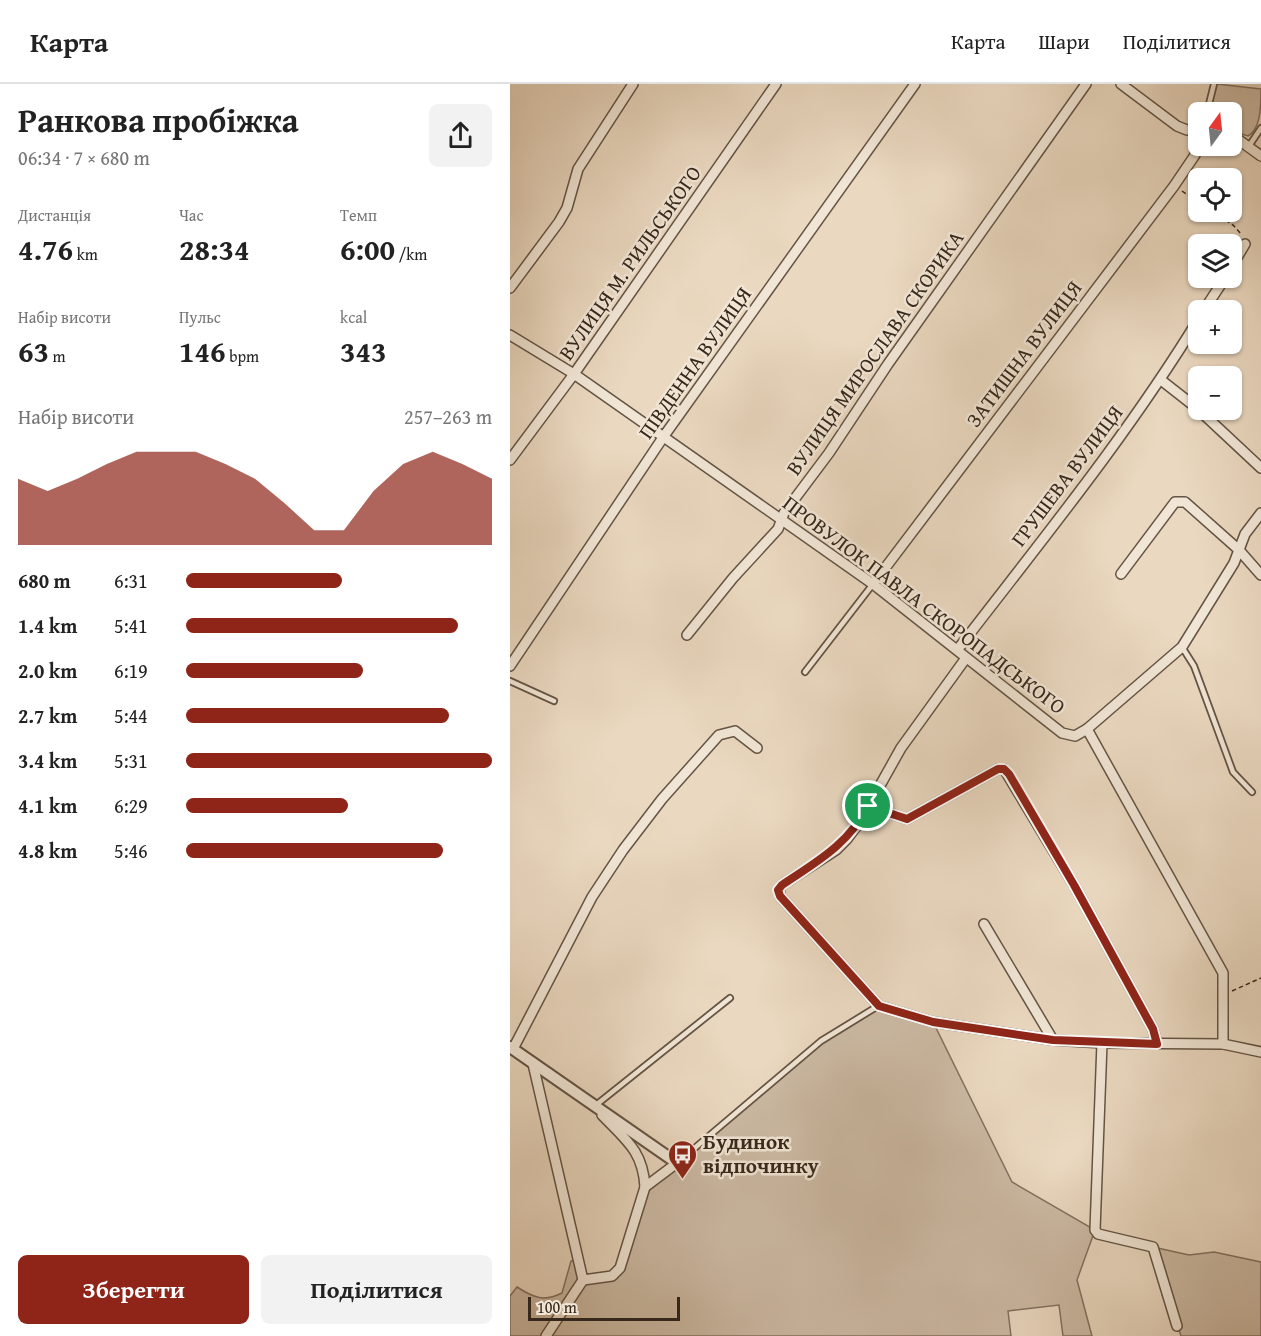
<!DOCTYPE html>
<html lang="uk">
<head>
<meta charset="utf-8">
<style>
	:root { --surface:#fff; --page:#f2f2f2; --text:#222; --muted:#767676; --line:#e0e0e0; --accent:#8f2418 }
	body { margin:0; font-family:"Gentium Book Plus",serif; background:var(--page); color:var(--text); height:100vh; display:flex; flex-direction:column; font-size:22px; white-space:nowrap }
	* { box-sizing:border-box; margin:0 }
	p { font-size:20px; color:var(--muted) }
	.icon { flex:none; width:33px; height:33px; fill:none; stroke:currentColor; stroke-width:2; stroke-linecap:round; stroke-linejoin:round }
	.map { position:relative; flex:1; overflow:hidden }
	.drawer { display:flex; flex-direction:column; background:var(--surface); width:510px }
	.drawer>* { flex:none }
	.needle { width:39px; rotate:15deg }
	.buttons { position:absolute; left:678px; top:18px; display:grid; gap:12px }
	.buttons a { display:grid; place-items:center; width:54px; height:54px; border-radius:9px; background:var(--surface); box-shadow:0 2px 4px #0004; font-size:30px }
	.scale { position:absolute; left:18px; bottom:15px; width:152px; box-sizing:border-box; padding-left:6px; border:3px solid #37281b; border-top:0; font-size:16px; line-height:21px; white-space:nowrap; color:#37281b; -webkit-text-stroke:4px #f1e6d6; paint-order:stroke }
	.pin { position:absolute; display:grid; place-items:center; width:51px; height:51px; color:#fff; margin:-26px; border:3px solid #fff; border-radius:50%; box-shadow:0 2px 6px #0007 }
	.round { display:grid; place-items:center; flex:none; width:63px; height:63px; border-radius:9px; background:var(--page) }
	.summary { display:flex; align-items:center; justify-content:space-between; height:102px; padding:0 18px }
	h1 { font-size:33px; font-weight:600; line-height:45px }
	.figures { display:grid; grid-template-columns:repeat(3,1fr); gap:9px; height:102px; padding:6px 18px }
	.figures div { display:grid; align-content:center }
	.figures b { font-size:30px; font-weight:600 }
	.figures small { font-size:16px; font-weight:400 }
	.figures p { font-size:16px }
	.chart { height:168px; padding:12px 18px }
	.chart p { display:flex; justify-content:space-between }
	.chart svg { width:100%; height:108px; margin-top:6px; fill:var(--accent); opacity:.7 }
	.cta { display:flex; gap:12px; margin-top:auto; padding:12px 18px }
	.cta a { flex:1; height:69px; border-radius:9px; background:var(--accent); color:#fff; font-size:24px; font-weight:600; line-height:69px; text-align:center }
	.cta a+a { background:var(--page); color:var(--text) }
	ul { padding:0 18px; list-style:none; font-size:20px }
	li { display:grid; grid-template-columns:96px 72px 1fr; align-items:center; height:45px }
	li i { height:15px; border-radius:8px; background:var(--accent) }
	header { display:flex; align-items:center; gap:36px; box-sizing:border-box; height:84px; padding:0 30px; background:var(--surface); border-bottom:2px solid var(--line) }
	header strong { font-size:28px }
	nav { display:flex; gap:33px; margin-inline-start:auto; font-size:21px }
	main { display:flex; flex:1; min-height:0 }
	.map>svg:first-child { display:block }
	.green { fill:#ccbaa4; stroke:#827160; stroke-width:1.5 }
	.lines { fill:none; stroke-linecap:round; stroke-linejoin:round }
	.service-casing { stroke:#645444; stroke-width:8 }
	.minor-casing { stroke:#645444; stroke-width:12 }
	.tertiary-casing { stroke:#645444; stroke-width:14 }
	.path { stroke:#37281b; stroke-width:1.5; stroke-dasharray:4.5 3; stroke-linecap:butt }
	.service { stroke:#f1e6d6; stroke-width:4.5 }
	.minor { stroke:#f1e6d6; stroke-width:9 }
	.tertiary { stroke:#f1e6d6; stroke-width:10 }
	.route-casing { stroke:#fff; stroke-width:12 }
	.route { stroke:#8f2418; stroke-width:8 }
	.labels { text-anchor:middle; stroke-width:5; stroke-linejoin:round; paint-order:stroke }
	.street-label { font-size:21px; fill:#37281b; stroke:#f1e6d6 }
	.poi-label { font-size:21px; font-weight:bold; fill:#37281b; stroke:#f1e6d6; text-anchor:start }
</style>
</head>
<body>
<header>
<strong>Карта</strong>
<nav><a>Карта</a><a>Шари</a><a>Поділитися</a></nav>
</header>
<main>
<section class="drawer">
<div class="summary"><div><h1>Ранкова пробіжка</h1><p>06:34 · 7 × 680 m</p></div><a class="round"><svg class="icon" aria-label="share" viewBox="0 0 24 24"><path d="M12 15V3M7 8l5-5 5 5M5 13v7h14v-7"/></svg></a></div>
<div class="figures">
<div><p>Дистанція</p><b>4.76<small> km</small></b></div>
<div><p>Час</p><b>28:34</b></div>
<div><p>Темп</p><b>6:00<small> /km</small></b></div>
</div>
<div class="figures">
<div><p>Набір висоти</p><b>63<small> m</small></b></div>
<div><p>Пульс</p><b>146<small> bpm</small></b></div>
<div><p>kcal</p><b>343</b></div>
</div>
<div class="chart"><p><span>Набір висоти</span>257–263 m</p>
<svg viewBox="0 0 160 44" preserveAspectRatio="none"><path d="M0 44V17L10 22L20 17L30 11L40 6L50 6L60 6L70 11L80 17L90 27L100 38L110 38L120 22L130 11L140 6L150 11L160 17V44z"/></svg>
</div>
<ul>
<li><b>680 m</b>6:31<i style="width:51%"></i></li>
<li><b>1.4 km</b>5:41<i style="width:89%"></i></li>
<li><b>2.0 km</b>6:19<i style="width:58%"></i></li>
<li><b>2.7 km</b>5:44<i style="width:86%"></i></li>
<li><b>3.4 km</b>5:31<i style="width:100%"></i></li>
<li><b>4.1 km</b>6:29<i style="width:53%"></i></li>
<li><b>4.8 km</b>5:46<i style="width:84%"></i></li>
</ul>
<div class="cta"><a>Зберегти</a><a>Поділитися</a></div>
</section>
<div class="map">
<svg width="751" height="1252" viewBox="0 0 751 1252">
	<rect width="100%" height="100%" fill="#ead8c0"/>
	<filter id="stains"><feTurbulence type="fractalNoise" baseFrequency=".00333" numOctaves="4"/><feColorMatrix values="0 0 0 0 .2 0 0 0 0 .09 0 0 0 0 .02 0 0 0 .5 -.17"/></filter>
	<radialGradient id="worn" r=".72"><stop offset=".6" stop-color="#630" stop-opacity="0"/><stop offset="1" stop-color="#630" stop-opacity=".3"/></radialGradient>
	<g class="green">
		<path d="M707,0L751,5C751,21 751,45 738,52L722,47V28H699Z"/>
		<path d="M369,922L423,938L502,1098L585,1146L567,1196L582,1252H553L549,1221L498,1227L501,1252H0V1212L7,1203C24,1214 34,1218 52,1209L61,1177L69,1175L74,1196L105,1190L135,1103L311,957Z"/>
		<path d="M643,1163L679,1171L704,1168L751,1178V1252H671Z"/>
	</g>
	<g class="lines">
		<defs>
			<g id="service">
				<path d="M697,28L704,0"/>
				<path d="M739,62L751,44"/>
				<path d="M672,563L684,582L723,688L742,708"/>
				<path d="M295,588L363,500"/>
				<path d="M0,597L44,617"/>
				<path d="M86,1021L220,914"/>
				<path d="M167,1079L311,957L368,922"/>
			</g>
			<g id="minor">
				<path d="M611,0L667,42L677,46H688"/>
				<path d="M722,51L751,72"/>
				<path d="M722,182L735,160"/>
				<path d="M0,204L49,138L57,124L68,85L123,0"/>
				<path d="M694,226L715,194"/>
				<path d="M0,251L64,290L363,500L552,649L565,652L577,645L713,889V960"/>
				<path d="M651,296L688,325"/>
				<path d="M689,326L751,384"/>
				<path d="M0,376L64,290L266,0"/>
				<path d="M611,490L665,418H675L729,466L751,491"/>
				<path d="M363,500L664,102L685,71L688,58"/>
				<path d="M177,551L223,494L268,445L274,429L319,369L378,280L576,0"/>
				<path d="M448,565C531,457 617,352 688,236"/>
				<path d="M456,574L391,664L349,739L337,755L326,766L272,801L269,806L270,812L369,922L423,938L543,956L592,959L713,960L751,968"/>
				<path d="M0,582L154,352L405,0"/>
				<path d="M577,645L672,563L724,479L735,450L751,429"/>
				<path d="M358,722L397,735L488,685H494L564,801L643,945L647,960"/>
				<path d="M474,840L543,956"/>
				<path d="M592,959L585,1146L588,1150L643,1163L667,1242"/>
				<path d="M3,965L82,813L113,766L152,715L209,651L225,647L247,664"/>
				<path d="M23,980L73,1196L102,1192L110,1184L135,1103"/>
				<path d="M92,1031C116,1056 133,1067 135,1103L167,1079"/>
				<path d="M36,1252L73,1196"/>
			</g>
			<path id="tertiary" d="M0,963L167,1079"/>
		</defs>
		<use href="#service" class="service-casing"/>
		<use href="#minor" class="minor-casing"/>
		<use href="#tertiary" class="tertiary-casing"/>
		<g class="path">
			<path d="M672,107L688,118"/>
			<path d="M703,128L723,141L732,151"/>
			<path d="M722,907L751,894"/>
		</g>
		<use href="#service" class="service"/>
		<use href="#minor" class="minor"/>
		<use href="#tertiary" class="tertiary"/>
	</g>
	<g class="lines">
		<defs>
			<path id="route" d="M488,685H494L499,690L564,801L643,945L647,960L543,956L423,938L369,922L270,812L268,806L272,801C306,778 338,761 358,722L397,735Z"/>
		</defs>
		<use href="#route" class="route-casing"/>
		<use href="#route" class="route"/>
	</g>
	<defs>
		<symbol id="bus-pin" viewBox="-11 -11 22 30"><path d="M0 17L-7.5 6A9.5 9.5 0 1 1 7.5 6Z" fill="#8f2418" stroke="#f1e6d6"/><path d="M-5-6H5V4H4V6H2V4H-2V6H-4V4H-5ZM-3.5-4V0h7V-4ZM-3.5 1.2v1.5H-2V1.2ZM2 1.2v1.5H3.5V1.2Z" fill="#fff"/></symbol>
	</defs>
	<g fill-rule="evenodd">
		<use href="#bus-pin" x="156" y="1054" width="33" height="45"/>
	</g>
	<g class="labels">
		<g class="street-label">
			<text transform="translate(120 179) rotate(-55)" y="7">ВУЛИЦЯ М. РИЛЬСЬКОГО</text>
			<text transform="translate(365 269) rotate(-55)" y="7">ВУЛИЦЯ МИРОСЛАВА СКОРИКА</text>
			<text transform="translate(514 270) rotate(-53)" y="7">ЗАТИШНА ВУЛИЦЯ</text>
			<text transform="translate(185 279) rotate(-55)" y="7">ПІВДЕННА ВУЛИЦЯ</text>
			<text transform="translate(557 392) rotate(-53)" y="7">ГРУШЕВА ВУЛИЦЯ</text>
			<text transform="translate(414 521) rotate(37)" y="7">ПРОВУЛОК ПАВЛА СКОРОПАДСЬКОГО</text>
		</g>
		<g class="poi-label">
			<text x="193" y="1065">Будинок<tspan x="193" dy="24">відпочинку</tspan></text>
		</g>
	</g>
	<rect width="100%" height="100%" filter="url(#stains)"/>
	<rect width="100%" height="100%" fill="url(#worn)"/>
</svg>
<div class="buttons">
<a><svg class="needle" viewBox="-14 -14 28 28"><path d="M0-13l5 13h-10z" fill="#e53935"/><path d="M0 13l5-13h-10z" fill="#767676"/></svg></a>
<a><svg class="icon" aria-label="locate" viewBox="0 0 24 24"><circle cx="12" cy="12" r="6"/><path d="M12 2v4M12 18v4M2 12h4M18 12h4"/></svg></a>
<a><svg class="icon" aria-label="layers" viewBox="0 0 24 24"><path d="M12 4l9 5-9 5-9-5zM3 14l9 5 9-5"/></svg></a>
<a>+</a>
<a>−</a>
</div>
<div class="scale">100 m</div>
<div class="pin" style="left:358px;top:722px;background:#1e9e55"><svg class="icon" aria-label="arrive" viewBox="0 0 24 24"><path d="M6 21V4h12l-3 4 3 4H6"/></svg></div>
</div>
</main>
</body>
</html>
